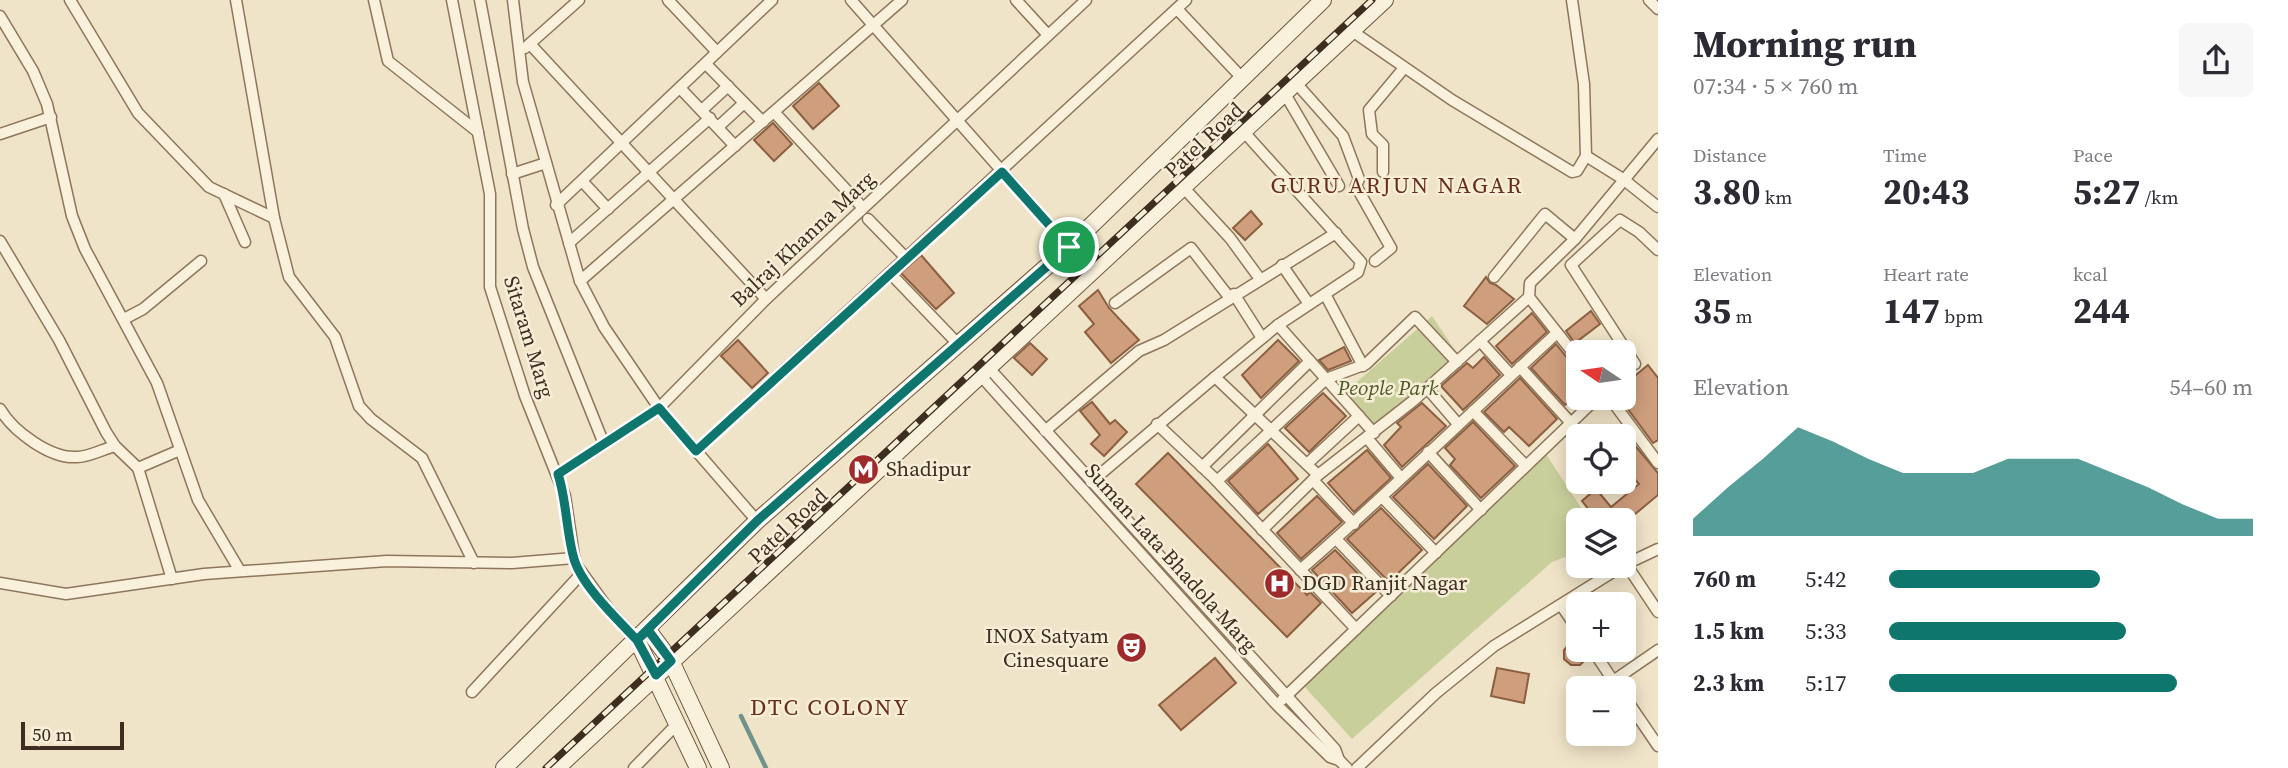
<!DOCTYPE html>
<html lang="en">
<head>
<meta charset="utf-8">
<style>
	:root { --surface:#fff; --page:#f7f7f7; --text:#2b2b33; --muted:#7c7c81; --accent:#0f766e }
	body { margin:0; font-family:"Source Serif 4",serif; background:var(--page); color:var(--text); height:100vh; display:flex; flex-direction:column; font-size:26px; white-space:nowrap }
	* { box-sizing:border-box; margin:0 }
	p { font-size:23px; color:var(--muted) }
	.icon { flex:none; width:38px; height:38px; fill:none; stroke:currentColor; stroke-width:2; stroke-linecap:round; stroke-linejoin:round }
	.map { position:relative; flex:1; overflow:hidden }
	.side { display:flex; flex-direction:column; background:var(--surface); width:630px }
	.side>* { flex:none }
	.needle { width:46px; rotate:283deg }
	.buttons { position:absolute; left:1566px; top:340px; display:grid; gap:14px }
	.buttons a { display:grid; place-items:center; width:70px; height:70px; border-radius:10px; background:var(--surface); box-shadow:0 4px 18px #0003; font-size:35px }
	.scale { position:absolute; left:21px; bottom:18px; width:103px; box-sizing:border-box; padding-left:7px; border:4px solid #3d2e20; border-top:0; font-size:19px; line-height:24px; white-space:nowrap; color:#3d2e20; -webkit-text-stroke:5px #f7eed8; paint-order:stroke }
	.pin { position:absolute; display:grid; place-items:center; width:60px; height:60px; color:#fff; margin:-30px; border:4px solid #fff; border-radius:50%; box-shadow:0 2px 7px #0007 }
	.round { display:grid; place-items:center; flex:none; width:74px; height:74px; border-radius:10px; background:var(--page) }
	.overview { display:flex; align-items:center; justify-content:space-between; height:119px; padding:0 35px }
	h1 { font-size:38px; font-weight:700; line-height:52px }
	.stats { display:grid; grid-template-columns:repeat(3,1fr); gap:10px; height:119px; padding:7px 35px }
	.stats div { display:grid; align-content:center }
	.stats b { font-size:35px; font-weight:700 }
	.stats small { font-size:19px; font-weight:400 }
	.stats p { font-size:19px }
	.chart { height:196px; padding:14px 35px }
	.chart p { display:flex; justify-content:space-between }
	.chart svg { width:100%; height:126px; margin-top:7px; fill:var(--accent); opacity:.7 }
	ul { padding:0 35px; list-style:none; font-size:23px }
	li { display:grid; grid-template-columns:112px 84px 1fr; align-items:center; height:52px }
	li i { height:18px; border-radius:9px; background:var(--accent) }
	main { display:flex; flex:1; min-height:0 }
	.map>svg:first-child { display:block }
	.green { fill:#c9cf9b }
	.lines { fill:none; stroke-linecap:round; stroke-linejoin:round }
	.stream { stroke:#6f938a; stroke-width:4.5 }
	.building { fill:#cf9f7d; stroke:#8d5f41; stroke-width:2 }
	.street-casing { stroke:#8d765c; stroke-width:13 }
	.secondary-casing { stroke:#6f573f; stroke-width:18 }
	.street { stroke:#faf1dc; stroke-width:10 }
	.secondary { stroke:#faf1dc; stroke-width:16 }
	.rail-casing { stroke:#3d2e20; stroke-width:7 }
	.rail { stroke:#f7eed8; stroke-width:4.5; stroke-dasharray:13; stroke-linecap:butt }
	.route-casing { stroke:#fff; stroke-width:14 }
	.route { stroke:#0f766e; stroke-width:9 }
	.labels { text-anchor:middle; stroke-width:5; stroke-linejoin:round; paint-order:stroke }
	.street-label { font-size:21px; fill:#3d2e20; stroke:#f7eed8 }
	.park-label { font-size:21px; font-style:italic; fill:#4d5a26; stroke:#f7eed8 }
	.poi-label { font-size:21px; fill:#3d2e20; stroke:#f7eed8; text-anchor:start }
	.neighbourhood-label { font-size:23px; letter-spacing:2px; fill:#6b2e1e; stroke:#f7eed8 }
</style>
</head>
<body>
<main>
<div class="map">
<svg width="1658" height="768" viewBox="0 0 1658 768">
	<rect width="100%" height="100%" fill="#f0e4c8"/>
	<g class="green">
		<path d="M1432,316L1457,353L1377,433L1342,395Z"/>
		<path d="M1546,454L1589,520H1578V552L1552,562L1352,739L1303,685L1328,664L1382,605Z"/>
	</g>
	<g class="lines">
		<path class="stream" d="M741,716L766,768"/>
	</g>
	<g class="building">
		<path d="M819,83L839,106L813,129L793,106Z"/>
		<path d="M773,123L792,144L774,161L754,140Z"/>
		<path d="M1251,211L1262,224L1245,240L1233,228Z"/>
		<path d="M921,255L954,293L936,309L901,273Z"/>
		<path d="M1486,277L1490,283L1496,285L1514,299L1487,324L1464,306Z"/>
		<path d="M1098,290L1109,308L1139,340L1111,363L1085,332L1094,324L1079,306Z"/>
		<path d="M1591,311L1600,324L1575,343L1566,331Z"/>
		<path d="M1532,313L1547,332L1512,364L1496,346Z"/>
		<path d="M738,340L768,373L752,388L721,356Z"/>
		<path d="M1278,340L1299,361L1261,398L1242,375Z"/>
		<path d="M1030,343L1047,359L1032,375L1014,358Z"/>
		<path d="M1556,344L1572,364L1578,367V392L1565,405L1531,368Z"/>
		<path d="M1344,347L1351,361L1328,370L1319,360Z"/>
		<path d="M1484,357L1500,375L1463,410L1441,386L1467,363L1473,368Z"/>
		<path d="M1648,365L1658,378V440L1653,443L1619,397H1624V385Z"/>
		<path d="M1520,378L1557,419L1529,446L1509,427L1504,432L1484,412Z"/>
		<path d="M1323,393L1346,416L1309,452L1285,428Z"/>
		<path d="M1092,402L1110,424L1115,420L1127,432L1104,456L1091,444L1100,435L1080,411Z"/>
		<path d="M1422,403L1446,426L1402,467L1384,445L1401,427L1397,423Z"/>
		<path d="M1473,422L1515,466L1481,498L1450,465L1455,459L1445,448Z"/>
		<path d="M1633,443L1658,473V495L1628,520H1597L1582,501L1596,489L1611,507L1639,484L1624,467V451Z"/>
		<path d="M1268,444L1298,479L1258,514L1228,481Z"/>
		<path d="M1367,450L1391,478L1354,512L1328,483Z"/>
		<path d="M1168,453L1307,595L1310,592L1321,603L1287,637L1136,484Z"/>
		<path d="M1428,464L1467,506L1434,539L1393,497Z"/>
		<path d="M1317,496L1342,522L1301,559L1277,533Z"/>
		<path d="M1381,508L1422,550L1389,582L1347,539Z"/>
		<path d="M1335,550L1376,592L1352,613L1312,570Z"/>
		<path d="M1578,642V649H1584L1586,659L1580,665H1571L1564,659V650L1570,643Z"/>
		<path d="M1215,658L1236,683L1181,730L1159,705Z"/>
		<path d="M1497,668L1529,674L1524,703L1491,696Z"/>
	</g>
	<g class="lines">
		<defs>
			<g id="street">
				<path d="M70,0L138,113L209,187L274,218"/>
				<path d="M236,0L274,218L289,277L335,337L359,406L371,419L422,458L474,563"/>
				<path d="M374,0L388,61L478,132"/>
				<path d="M452,0L490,194V287L525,396L565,496L575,563L609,610L637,640"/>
				<path d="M480,0L523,229L533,267L604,444"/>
				<path d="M513,0L523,82L580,281L604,327L659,408L558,474"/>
				<path d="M668,0L717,52"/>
				<path d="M851,0L1069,247"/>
				<path d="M1016,0L1048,35"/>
				<path d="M1572,0L1584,84L1586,156"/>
				<path d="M1649,0L1658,9"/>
				<path d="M1177,9L1242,78"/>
				<path d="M0,16L33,71L47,104L72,216L85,249L157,383L198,500L240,571"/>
				<path d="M1352,31L1452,100L1572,172L1577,171L1586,156L1623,179L1658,207"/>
				<path d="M530,44L766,299"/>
				<path d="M525,48L579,0"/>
				<path d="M706,64L763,122"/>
				<path d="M1296,83L1343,136L1359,179L1356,186L1391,248L1375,261"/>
				<path d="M680,88L735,146"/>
				<path d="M1285,94L1339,186"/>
				<path d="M702,110L728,86"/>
				<path d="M774,112L863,208"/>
				<path d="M718,127L744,103"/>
				<path d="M1244,132L1361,262L1358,272L1278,325L1215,377L1318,475"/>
				<path d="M0,134L51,117"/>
				<path d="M1383,172V145L1372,134L1369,110L1404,68"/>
				<path d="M512,174L546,163"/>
				<path d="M582,181L608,209"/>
				<path d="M1183,187L1230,238L1260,279"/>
				<path d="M224,194L245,242"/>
				<path d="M556,205L772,0"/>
				<path d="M868,219L906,258"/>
				<path d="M0,241L59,340L106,432L115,446L138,468L180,450"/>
				<path d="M569,243L710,118"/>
				<path d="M1282,265L1309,304"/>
				<path d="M890,273L959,345"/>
				<path d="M1494,277L1545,214L1575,239"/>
				<path d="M580,281L902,0"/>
				<path d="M1234,294L1262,338"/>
				<path d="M1325,294L1363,366"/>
				<path d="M1115,303L1191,248L1229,297"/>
				<path d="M124,319L143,309L201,261"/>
				<path d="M1278,325L1374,433"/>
				<path d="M1480,341L1511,375"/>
				<path d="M1578,359L1529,297L1530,283L1575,239L1658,139"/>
				<path d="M1635,364L1571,265L1620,220L1639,232L1658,250"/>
				<path d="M988,367L1335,749L1339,760"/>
				<path d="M1520,367L1571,423"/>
				<path d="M980,375L1277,705L1330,757L1339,760L1347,768"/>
				<path d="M1427,388L1458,424"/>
				<path d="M1609,397L1658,463"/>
				<path d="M0,409C13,431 50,459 77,457C89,457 103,449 115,446"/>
				<path d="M1473,411L1526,466"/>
				<path d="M1157,424L1213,477L1356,629"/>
				<path d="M1045,431L1139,351L1164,340L1336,233"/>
				<path d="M1367,438L1401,478"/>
				<path d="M696,451L1186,0"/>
				<path d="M1428,452L1481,510"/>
				<path d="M1307,464L1359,416"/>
				<path d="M1202,467L1310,361"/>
				<path d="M138,468L172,579"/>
				<path d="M1313,480L1354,524"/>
				<path d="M1217,481L1326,379L1366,364L1415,317L1457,362"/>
				<path d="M1091,482L1215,377"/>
				<path d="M1382,497L1436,553"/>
				<path d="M757,521L659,408L766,299L1086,0"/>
				<path d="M1262,530L1318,475L1413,401L1529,297"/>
				<path d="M1336,539L1391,596"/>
				<path d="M1626,564L1658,612"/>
				<path d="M1624,565L1658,549"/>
				<path d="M1300,570C1388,494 1471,412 1557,333"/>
				<path d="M0,583L66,594L204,574L387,561L512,563L574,558"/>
				<path d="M1561,605L1578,630"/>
				<path d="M1592,649L1618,688"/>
				<path d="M1613,681L1658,650"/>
				<path d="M472,692L582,573"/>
				<path d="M1624,696L1658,746"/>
				<path d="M1282,700L1598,397"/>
				<path d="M634,768L678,723"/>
				<path d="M1357,768L1436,693L1494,646L1624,565"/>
			</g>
			<g id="secondary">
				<path d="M648,630L671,661L721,768"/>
				<path d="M637,640L698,768"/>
				<path d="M504,768L757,521L1069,247L1323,0"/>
				<path d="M557,768L1385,0"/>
			</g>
		</defs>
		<use href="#street" class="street-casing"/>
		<use href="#secondary" class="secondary-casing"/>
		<use href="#street" class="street"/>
		<use href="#secondary" class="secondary"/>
		<defs>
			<path id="rail" d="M546,768L1372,0"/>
		</defs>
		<use href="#rail" class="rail-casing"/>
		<use href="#rail" class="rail"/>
	</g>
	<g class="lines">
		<defs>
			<path id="route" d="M1069,247L757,521L637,640L656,675L671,661L648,630L637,640C618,620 582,586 574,559C566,531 567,502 558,474L659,408L696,451L1002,172L1069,247"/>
		</defs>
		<use href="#route" class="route-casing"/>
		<use href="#route" class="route"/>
	</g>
	<defs>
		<symbol id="metro-disc" viewBox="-11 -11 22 22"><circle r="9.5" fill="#9e2a2b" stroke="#f7eed8"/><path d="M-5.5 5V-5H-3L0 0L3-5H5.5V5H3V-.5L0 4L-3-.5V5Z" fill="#fff"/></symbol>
		<symbol id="hospital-disc" viewBox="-11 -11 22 22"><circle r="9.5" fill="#9e2a2b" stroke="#f7eed8"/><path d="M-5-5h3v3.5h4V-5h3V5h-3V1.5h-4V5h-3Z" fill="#fff"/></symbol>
		<symbol id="theatre-disc" viewBox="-11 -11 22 22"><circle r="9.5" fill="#9e2a2b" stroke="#f7eed8"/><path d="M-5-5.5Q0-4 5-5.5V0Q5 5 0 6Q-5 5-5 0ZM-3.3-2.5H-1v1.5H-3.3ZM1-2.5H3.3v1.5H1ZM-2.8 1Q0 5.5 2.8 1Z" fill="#fff"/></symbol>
	</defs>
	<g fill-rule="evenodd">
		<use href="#metro-disc" x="846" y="452" width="35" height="35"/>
		<use href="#hospital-disc" x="1262" y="566" width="35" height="35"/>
		<use href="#theatre-disc" x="1114" y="630" width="35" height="35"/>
	</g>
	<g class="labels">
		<g class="street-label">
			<text transform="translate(1204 140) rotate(-43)" y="7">Patel Road</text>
			<text transform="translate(803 239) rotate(-43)" y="7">Balraj Khanna Marg</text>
			<text transform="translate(529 337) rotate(73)" y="7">Sitaram Marg</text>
			<text transform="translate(788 526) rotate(-43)" y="7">Patel Road</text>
			<text transform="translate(1171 558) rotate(48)" y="7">Suman Lata Bhadola Marg</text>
		</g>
		<g class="park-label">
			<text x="1388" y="395">People Park</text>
		</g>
		<g class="poi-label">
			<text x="886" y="476">Shadipur</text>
			<text x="1302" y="590">DGD Ranjit Nagar</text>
			<text x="1109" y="643" text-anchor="end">INOX Satyam<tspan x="1109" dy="24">Cinesquare</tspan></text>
		</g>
		<g class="neighbourhood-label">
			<text x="1397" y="193">GURU ARJUN NAGAR</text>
			<text x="830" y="715">DTC COLONY</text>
		</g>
	</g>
</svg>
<div class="buttons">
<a><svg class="needle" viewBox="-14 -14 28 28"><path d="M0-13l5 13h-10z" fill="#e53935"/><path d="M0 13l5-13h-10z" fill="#7c7c81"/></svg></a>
<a><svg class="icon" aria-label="locate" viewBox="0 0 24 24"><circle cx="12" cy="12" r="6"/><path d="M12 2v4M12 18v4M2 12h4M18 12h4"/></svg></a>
<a><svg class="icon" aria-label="layers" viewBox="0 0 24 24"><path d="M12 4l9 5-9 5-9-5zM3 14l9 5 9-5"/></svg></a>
<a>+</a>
<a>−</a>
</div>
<div class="scale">50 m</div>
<div class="pin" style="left:1069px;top:247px;background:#1e9e55"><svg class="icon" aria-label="arrive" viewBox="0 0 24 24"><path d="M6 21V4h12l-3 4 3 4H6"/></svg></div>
</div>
<section class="side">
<div class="overview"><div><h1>Morning run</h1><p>07:34 · 5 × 760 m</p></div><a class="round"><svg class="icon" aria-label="share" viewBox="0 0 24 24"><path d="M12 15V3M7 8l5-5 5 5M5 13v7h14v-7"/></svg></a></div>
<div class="stats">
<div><p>Distance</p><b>3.80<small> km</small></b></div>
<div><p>Time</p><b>20:43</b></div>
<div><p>Pace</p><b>5:27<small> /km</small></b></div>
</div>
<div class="stats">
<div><p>Elevation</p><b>35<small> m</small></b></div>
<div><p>Heart rate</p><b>147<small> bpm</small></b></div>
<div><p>kcal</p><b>244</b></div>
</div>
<div class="chart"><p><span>Elevation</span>54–60 m</p>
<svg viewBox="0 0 160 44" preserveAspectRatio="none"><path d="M0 44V38L10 27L20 17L30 6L40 11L50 17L60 22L70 22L80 22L90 17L100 17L110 17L120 22L130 27L140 33L150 38L160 38V44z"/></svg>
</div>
<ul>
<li><b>760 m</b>5:42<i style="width:58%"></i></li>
<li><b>1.5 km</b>5:33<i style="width:65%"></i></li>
<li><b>2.3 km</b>5:17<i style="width:79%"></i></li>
</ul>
</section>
</main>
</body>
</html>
